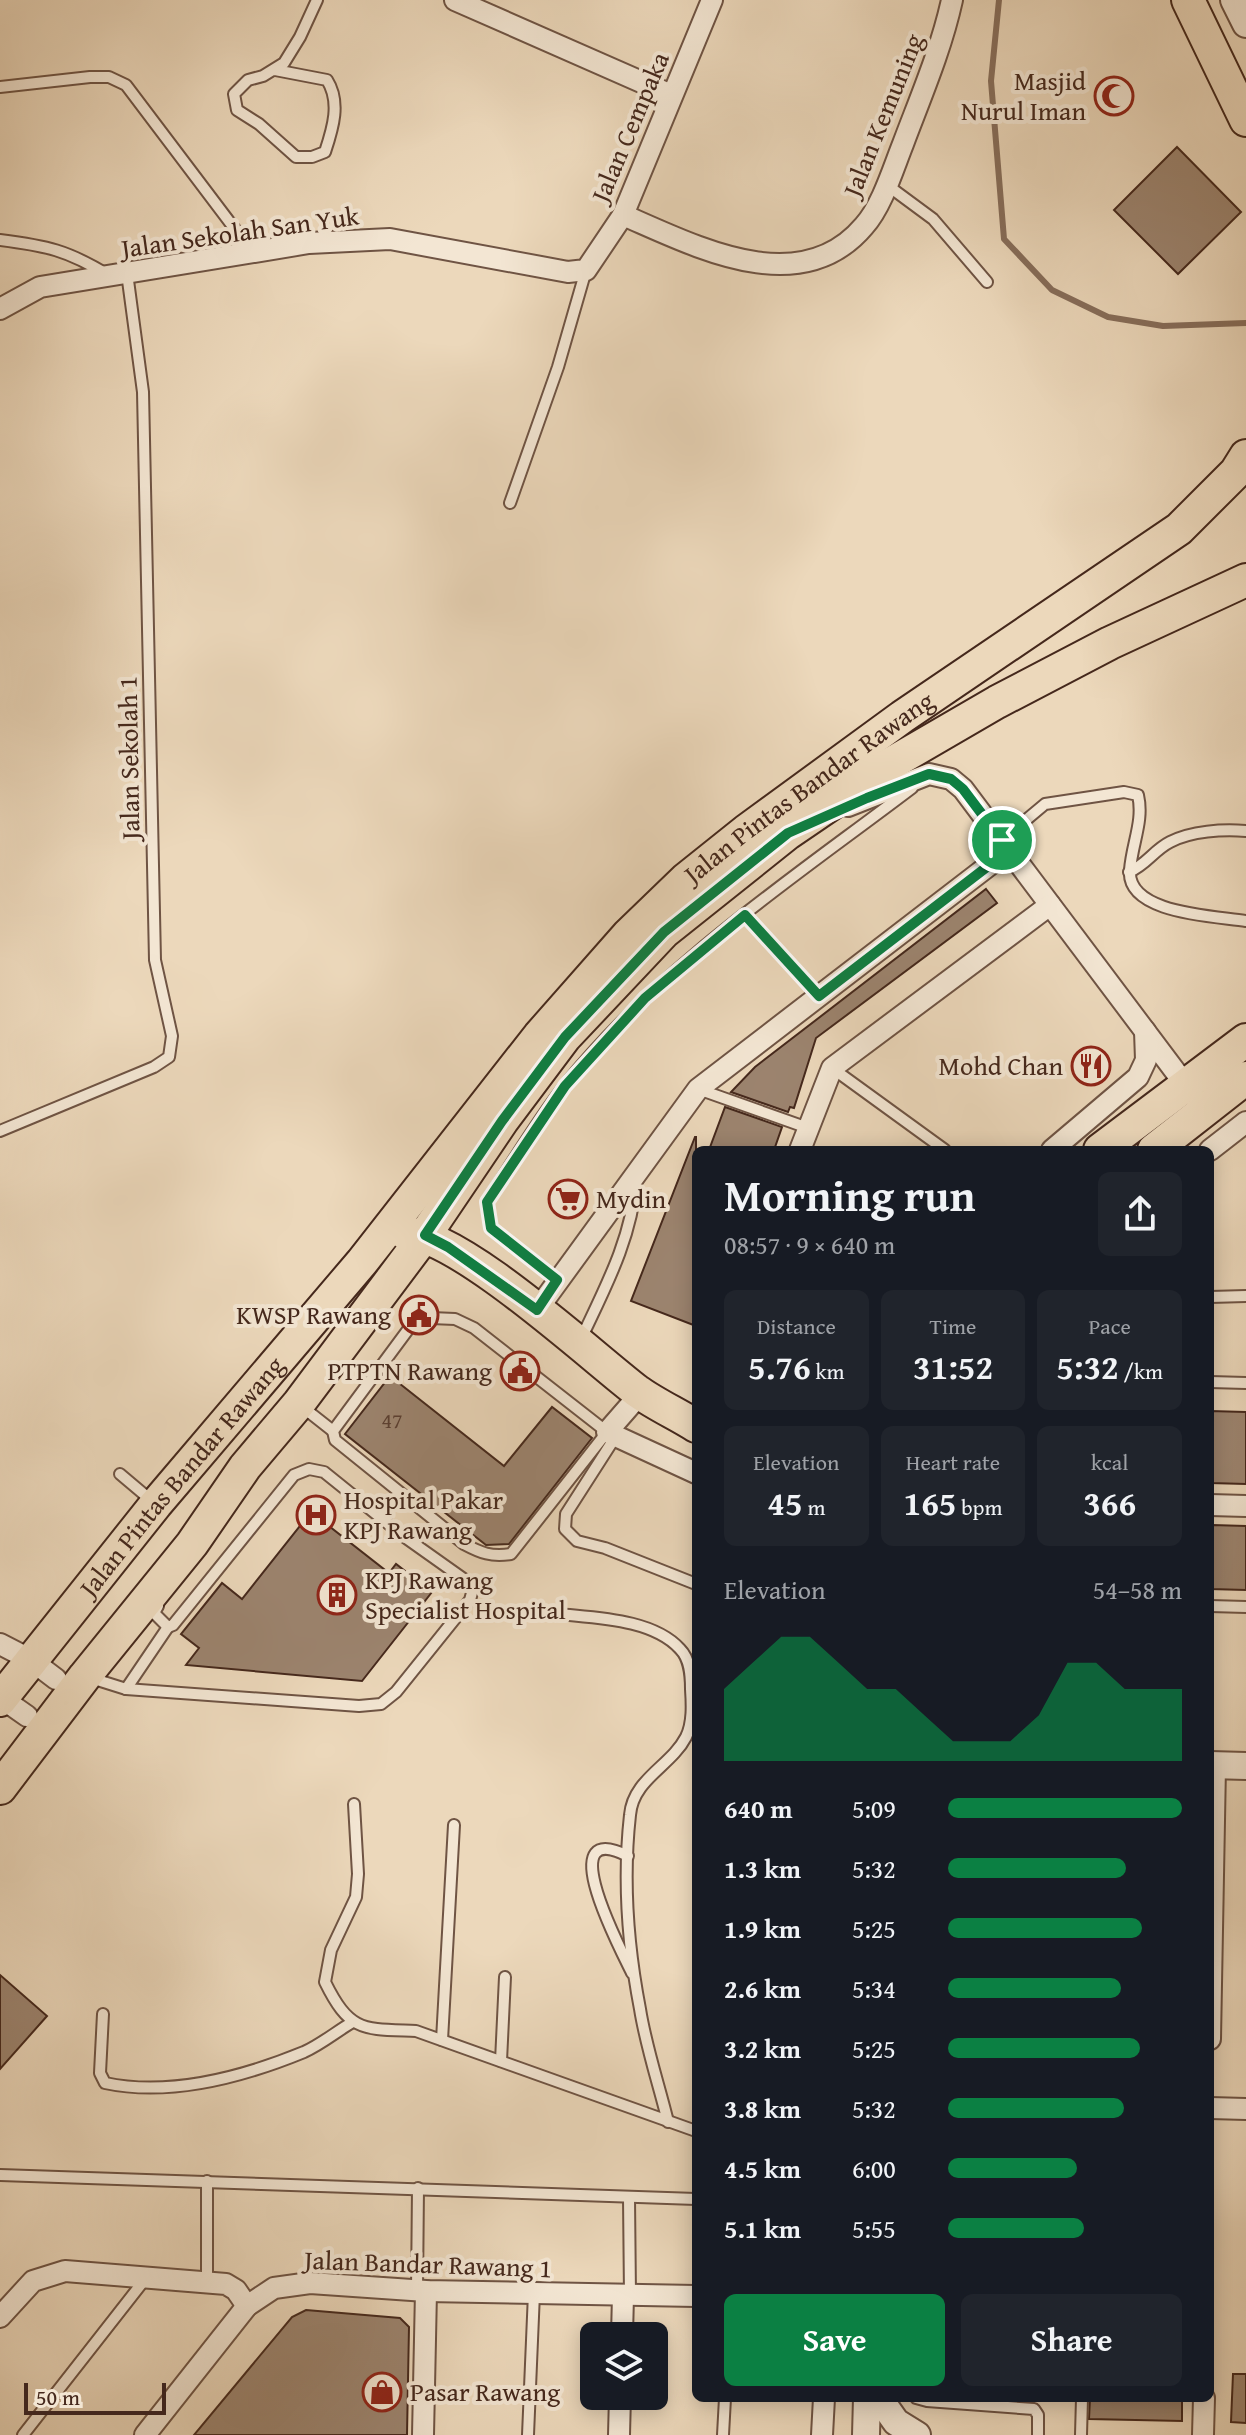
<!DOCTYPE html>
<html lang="en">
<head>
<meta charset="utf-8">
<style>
	:root { --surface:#171b24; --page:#20242c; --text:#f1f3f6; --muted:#9ea1a6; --accent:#0b8043 }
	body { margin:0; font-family:"Gentium Book Plus",serif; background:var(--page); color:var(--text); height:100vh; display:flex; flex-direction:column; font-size:30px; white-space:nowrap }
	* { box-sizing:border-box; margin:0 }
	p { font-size:26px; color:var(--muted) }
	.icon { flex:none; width:44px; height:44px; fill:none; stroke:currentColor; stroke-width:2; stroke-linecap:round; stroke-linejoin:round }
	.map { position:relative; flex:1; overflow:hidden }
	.panel { position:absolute; left:692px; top:1146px; width:522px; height:1256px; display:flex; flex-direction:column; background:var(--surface); border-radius:12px; box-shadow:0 4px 20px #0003 }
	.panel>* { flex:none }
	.tools { position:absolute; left:580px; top:2322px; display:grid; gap:16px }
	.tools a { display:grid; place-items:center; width:88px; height:88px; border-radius:12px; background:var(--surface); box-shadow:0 4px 20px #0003; font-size:40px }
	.scale { position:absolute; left:24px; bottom:20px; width:142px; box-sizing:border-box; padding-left:8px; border:4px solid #45281c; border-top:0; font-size:22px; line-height:28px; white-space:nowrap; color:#45281c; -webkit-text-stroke:6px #f3e6d3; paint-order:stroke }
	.pin { position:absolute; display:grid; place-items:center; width:68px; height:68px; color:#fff; margin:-34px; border:4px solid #fff; border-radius:50%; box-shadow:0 2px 8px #0007 }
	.round { display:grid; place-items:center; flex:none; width:84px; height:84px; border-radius:12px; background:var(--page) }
	.summary { display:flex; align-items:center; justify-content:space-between; height:136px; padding:0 32px }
	h1 { font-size:44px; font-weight:600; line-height:60px }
	.metrics { display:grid; grid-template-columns:repeat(3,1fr); gap:12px; height:136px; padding:8px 32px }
	.metrics div { display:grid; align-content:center; border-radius:12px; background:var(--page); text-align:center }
	.metrics b { font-size:34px; font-weight:600 }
	.metrics small { font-size:22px; font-weight:400 }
	.metrics p { font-size:22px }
	.chart { height:224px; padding:16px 32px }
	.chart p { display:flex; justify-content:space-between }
	.chart svg { width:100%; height:144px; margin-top:8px; fill:var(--accent); opacity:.7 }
	.primary-button { display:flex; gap:16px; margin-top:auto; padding:16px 32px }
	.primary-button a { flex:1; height:92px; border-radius:12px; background:var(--accent); color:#fff; font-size:32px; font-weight:600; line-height:92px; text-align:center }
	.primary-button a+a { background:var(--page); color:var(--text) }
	ul { padding:0 32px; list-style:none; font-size:26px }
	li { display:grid; grid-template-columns:128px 96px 1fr; align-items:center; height:60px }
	li i { height:20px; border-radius:10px; background:var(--accent) }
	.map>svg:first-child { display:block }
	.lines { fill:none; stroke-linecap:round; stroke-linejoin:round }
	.stream { stroke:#876e5b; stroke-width:6 }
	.building { fill:#9c846f; stroke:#45281c; stroke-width:2 }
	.service-casing { stroke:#6f5444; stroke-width:14 }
	.minor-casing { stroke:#6f5444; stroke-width:24 }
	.tertiary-casing { stroke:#6f5444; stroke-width:30 }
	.primary-casing { stroke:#45281c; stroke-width:36 }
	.service { stroke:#f3e6d3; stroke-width:10 }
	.minor { stroke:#f3e6d3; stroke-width:20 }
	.tertiary { stroke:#f3e6d3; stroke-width:26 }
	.primary { stroke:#ecd8bb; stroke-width:32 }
	.route-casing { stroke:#fff; stroke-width:16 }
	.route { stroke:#0b8043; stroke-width:10 }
	.labels { text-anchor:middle; stroke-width:8; stroke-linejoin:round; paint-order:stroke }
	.number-label { font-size:22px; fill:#5b3f31 }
	.poi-label { font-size:26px; fill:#45281c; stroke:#f3e6d3; text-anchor:end }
	.street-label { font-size:26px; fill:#45281c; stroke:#f3e6d3 }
</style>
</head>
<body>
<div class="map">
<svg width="1246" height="2435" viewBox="0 0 1246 2435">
	<rect width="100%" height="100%" fill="#ecd8bb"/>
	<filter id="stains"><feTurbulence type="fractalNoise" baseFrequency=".0025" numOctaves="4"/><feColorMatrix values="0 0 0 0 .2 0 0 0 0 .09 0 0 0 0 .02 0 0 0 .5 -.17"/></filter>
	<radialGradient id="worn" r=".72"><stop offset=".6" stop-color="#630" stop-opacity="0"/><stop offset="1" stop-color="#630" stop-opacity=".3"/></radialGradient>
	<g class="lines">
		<path class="stream" d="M999,0L991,81L1004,239L1052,290L1108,317L1163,326L1246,323"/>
	</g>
	<g class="building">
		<path d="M1177,147L1241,212L1178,274L1114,210Z"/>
		<path d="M986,889L997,903L816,1038L794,1108L790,1107L788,1112L731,1092L755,1067Z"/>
		<path d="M725,1107L782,1127L774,1150H709Z"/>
		<path d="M695,1137H696V1326L631,1301Z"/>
		<path d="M390,1376L504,1466L552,1407L592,1438L509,1544L486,1545L345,1434Z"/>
		<path d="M1210,1411L1246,1412V1484L1210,1483Z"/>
		<path d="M311,1512L389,1573L396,1564L432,1592L362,1681L186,1665L199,1648L181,1634L222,1583L242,1599Z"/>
		<path d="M1212,1525L1246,1526V1590L1210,1589Z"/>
		<path d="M0,1975L47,2016L0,2069Z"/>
		<path d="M306,2310L400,2318L409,2327L407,2435H194L292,2317Z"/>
		<path d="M1233,2374H1246V2423L1231,2422Z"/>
		<path d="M1090,2398H1182V2421L1089,2419Z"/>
	</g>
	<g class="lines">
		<defs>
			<g id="service">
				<path d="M275,70L327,80C341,102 333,128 325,152L312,157H296L259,124L237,110L234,94L248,80L263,76L284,63L300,37L317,0"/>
				<path d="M0,87L90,77H109L126,85L253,253"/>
				<path d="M887,185L933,219L987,282"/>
				<path d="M0,240C47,246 67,250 108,275"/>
				<path d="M510,503L558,367L586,270"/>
				<path d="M1002,840L1045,804L1124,792L1138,795C1144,821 1132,843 1130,870C1126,914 1215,916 1246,921"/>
				<path d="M1129,872C1146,865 1154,850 1170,842C1191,831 1223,829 1246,831"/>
				<path d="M745,915L819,996"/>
				<path d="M832,1068L945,1150"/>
				<path d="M698,1089L808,1128"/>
				<path d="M0,1131L154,1067L169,1057L172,1036L155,960L143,392L127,273"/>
				<path d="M557,1280L491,1228L487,1202C512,1163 536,1122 565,1085C660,966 792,879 912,788"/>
				<path d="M1210,1297L1246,1296"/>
				<path d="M431,1318L455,1319L474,1328L607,1432L511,1554C491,1557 481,1553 464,1544L335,1440L333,1431L410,1327Z"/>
				<path d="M581,1339C605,1288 632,1238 636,1181"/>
				<path d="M1210,1382L1246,1383"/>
				<path d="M300,1405L333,1431"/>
				<path d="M616,1436L566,1514L565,1529L577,1541L605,1548L696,1584"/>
				<path d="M120,1474L152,1501"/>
				<path d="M1210,1606L1246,1607"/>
				<path d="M559,1614C596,1618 653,1619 680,1649C690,1659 691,1675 691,1689C692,1704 693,1723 686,1737C671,1766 633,1779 630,1815C623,1878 628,1947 640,2009C646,2047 659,2085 668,2122"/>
				<path d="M91,1678L126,1689L359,1706L381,1704L396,1692L470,1600L473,1589L468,1582L406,1538L324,1472L309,1469L294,1475L173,1625L168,1627L154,1613L158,1606"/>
				<path d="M126,1689L168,1627"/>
				<path d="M354,1804L358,1874L356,1897L331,1950L325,1982C350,2033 364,2029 416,2031L696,2131"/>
				<path d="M628,1856C550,1817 622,1952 632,1973"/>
				<path d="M103,2014L100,2073L105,2083C170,2097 243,2077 304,2052C320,2045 336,2032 351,2023"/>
				<path d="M442,2040L454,1825"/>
				<path d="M501,2061L505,1977"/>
				<path d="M0,2175L696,2199"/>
				<path d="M207,2181V2282"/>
				<path d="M629,2198L630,2295"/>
				<path d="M417,2290L418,2188"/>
				<path d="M916,2398L927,2401L1034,2409L1038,2415V2435"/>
				<path d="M23,2435L146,2278"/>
				<path d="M528,2435L534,2293"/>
				<path d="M723,2435L725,2398"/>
				<path d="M1081,2435L1082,2398"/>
			</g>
			<g id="minor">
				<path d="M455,0L671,95"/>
				<path d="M623,215C695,246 800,302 864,226C882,206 893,169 903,144C921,96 941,50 952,0"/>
				<path d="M0,309L40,287L309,243L390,239L568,272L586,270L623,215L712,0"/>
				<path d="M848,806L929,774L951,779L963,789L1193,1095"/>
				<path d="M800,1150L832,1068L1050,905"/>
				<path d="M1052,1150L1138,1077L1146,1060L1145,1031"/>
				<path d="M1210,1150L1246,1122"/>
				<path d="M537,1310L698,1089L1009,850"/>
				<path d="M641,1393L607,1432L696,1473"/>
				<path d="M1210,1505L1246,1506"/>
				<path d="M0,1644L31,1660L56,1679"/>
				<path d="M0,1697L27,1716"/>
				<path d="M1210,2039L1215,1766"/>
				<path d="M1210,2108L1246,2109"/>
				<path d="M0,2317L33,2281L65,2271L226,2284L236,2290L247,2306"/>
				<path d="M622,2336L623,2295"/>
				<path d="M145,2435L247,2306L274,2288L310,2283L426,2291L696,2296"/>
				<path d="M423,2435L426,2291"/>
				<path d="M619,2435L620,2396"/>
				<path d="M822,2435L824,2398"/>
				<path d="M1203,2435L1204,2398"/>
			</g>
			<g id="tertiary">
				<path d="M1234,0L1246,24"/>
				<path d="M1210,1765L1246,1766"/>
				<path d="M879,2398L896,2422L917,2435"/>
				<path d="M866,2435L867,2398"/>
			</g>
			<g id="primary">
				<path d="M1188,0L1246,120"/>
				<path d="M1100,1150L1246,1040"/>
				<path d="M1154,1150L1246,1078"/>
				<path d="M405,1233C459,1234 589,1354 637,1391C655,1404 677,1414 696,1426"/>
				<path id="s1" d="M0,1700L156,1504L362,1262L539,1036L628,935L686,879L746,831L902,717L1179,529L1236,472L1246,456"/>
				<path d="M0,1788L85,1676L192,1544L245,1467L299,1403L425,1235L502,1121L565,1037L664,932L788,833L885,767L997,702L1110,643L1246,580"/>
			</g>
		</defs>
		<use href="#service" class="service-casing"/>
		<use href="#minor" class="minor-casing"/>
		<use href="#tertiary" class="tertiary-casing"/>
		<use href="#primary" class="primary-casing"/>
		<use href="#service" class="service"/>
		<use href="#minor" class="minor"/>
		<use href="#tertiary" class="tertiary"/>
		<use href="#primary" class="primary"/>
	</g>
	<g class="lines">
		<defs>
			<path id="route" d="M929,774L951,779L963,789L1009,850L819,996L745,915L645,998L565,1086L487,1202L491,1228L557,1280L537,1310L448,1247L425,1235L502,1121L565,1037L664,932L788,833L867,798Z"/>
		</defs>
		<use href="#route" class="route-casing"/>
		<use href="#route" class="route"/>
	</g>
	<defs>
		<symbol id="mosque-ring" viewBox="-11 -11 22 22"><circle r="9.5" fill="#f3e6d3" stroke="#8f2418" stroke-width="1.5"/><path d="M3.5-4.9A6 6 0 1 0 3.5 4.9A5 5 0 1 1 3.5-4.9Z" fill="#8f2418"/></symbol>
		<symbol id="restaurant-ring" viewBox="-11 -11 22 22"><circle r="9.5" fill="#f3e6d3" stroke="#8f2418" stroke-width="1.5"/><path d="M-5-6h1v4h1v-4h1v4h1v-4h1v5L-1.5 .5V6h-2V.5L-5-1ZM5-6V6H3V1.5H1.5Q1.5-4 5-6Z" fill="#8f2418"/></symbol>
		<symbol id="supermarket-ring" viewBox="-11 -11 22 22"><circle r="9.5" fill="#f3e6d3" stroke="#8f2418" stroke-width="1.5"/><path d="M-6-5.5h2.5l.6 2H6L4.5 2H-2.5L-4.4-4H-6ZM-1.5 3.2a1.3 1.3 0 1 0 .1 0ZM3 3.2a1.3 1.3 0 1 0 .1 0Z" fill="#8f2418"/></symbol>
		<symbol id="civic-ring" viewBox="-11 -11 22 22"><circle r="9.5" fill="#f3e6d3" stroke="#8f2418" stroke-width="1.5"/><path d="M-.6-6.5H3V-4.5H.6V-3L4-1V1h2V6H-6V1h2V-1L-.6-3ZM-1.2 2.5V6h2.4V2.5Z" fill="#8f2418"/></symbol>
		<symbol id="hospital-ring" viewBox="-11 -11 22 22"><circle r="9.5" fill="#f3e6d3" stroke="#8f2418" stroke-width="1.5"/><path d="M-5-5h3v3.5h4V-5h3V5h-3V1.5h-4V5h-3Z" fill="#8f2418"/></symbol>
		<symbol id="building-ring" viewBox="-11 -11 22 22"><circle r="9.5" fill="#f3e6d3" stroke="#8f2418" stroke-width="1.5"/><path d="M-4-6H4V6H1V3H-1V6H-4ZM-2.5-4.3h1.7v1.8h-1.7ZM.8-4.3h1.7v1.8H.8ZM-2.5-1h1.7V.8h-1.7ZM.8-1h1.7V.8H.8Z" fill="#8f2418"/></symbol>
		<symbol id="shop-ring" viewBox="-11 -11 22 22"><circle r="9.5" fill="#f3e6d3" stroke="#8f2418" stroke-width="1.5"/><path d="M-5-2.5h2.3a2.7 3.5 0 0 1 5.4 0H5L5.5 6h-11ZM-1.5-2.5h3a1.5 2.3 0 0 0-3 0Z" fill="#8f2418"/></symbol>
	</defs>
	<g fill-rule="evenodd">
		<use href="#mosque-ring" x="1092" y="74" width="44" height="44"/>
		<use href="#restaurant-ring" x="1069" y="1044" width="44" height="44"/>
		<use href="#supermarket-ring" x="546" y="1177" width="44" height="44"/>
		<use href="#civic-ring" x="397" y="1293" width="44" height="44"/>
		<use href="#civic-ring" x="498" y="1349" width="44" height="44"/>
		<use href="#hospital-ring" x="294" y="1493" width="44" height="44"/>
		<use href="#building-ring" x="315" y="1573" width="44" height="44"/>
		<use href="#shop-ring" x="360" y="2370" width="44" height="44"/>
	</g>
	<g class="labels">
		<g class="number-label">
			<text x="392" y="1428">47</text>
		</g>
		<g class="poi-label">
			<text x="1086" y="90">Masjid<tspan x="1086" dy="30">Nurul Iman</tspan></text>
			<text x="1063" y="1075">Mohd Chan</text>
			<text x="596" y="1208" text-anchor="start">Mydin</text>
			<text x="391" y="1324">KWSP Rawang</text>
			<text x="492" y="1380">PTPTN Rawang</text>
			<text x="344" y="1509" text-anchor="start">Hospital Pakar<tspan x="344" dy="30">KPJ Rawang</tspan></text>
			<text x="365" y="1589" text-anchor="start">KPJ Rawang<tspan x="365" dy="30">Specialist Hospital</tspan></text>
			<text x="410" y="2401" text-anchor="start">Pasar Rawang</text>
		</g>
		<g class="street-label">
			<text transform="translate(883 115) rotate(-68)" y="9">Jalan Kemuning</text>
			<text transform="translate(630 127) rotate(-67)" y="9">Jalan Cempaka</text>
			<text transform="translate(240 232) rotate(-8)" y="9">Jalan Sekolah San Yuk</text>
			<text transform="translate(129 758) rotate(-91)" y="9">Jalan Sekolah 1</text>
			<text dy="9" stroke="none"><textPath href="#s1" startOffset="1224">Jalan Pintas Bandar Rawang</textPath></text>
			<text dy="9" stroke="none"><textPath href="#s1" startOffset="288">Jalan Pintas Bandar Rawang</textPath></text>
			<text transform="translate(428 2264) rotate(2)" y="9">Jalan Bandar Rawang 1</text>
		</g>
	</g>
	<rect width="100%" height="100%" filter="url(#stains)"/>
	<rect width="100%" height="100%" fill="url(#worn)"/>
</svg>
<div class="tools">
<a><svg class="icon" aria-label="layers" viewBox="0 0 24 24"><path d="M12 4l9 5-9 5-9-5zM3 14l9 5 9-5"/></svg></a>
</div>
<div class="scale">50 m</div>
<div class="pin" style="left:1002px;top:840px;background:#1e9e55"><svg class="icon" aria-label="arrive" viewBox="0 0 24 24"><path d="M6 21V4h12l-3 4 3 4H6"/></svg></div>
<section class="panel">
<div class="summary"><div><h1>Morning run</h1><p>08:57 · 9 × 640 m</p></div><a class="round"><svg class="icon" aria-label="share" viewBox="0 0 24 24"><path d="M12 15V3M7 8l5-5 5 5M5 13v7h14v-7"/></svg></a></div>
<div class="metrics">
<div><p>Distance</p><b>5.76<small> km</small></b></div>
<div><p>Time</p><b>31:52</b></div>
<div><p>Pace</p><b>5:32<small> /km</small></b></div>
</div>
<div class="metrics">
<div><p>Elevation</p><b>45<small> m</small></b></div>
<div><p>Heart rate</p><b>165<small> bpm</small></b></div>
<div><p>kcal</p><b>366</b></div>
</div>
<div class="chart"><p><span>Elevation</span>54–58 m</p>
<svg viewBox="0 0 160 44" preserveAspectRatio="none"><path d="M0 44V22L10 14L20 6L30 6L40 14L50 22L60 22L70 30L80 38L90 38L100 38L110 30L120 14L130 14L140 22L150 22L160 22V44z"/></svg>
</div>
<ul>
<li><b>640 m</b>5:09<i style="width:100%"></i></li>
<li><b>1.3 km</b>5:32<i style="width:76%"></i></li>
<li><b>1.9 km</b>5:25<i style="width:83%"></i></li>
<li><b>2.6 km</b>5:34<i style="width:74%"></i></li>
<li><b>3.2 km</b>5:25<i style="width:82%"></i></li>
<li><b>3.8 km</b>5:32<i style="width:75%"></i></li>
<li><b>4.5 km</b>6:00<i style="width:55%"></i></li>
<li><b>5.1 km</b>5:55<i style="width:58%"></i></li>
</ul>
<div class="primary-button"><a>Save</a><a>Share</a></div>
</section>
</div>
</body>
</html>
